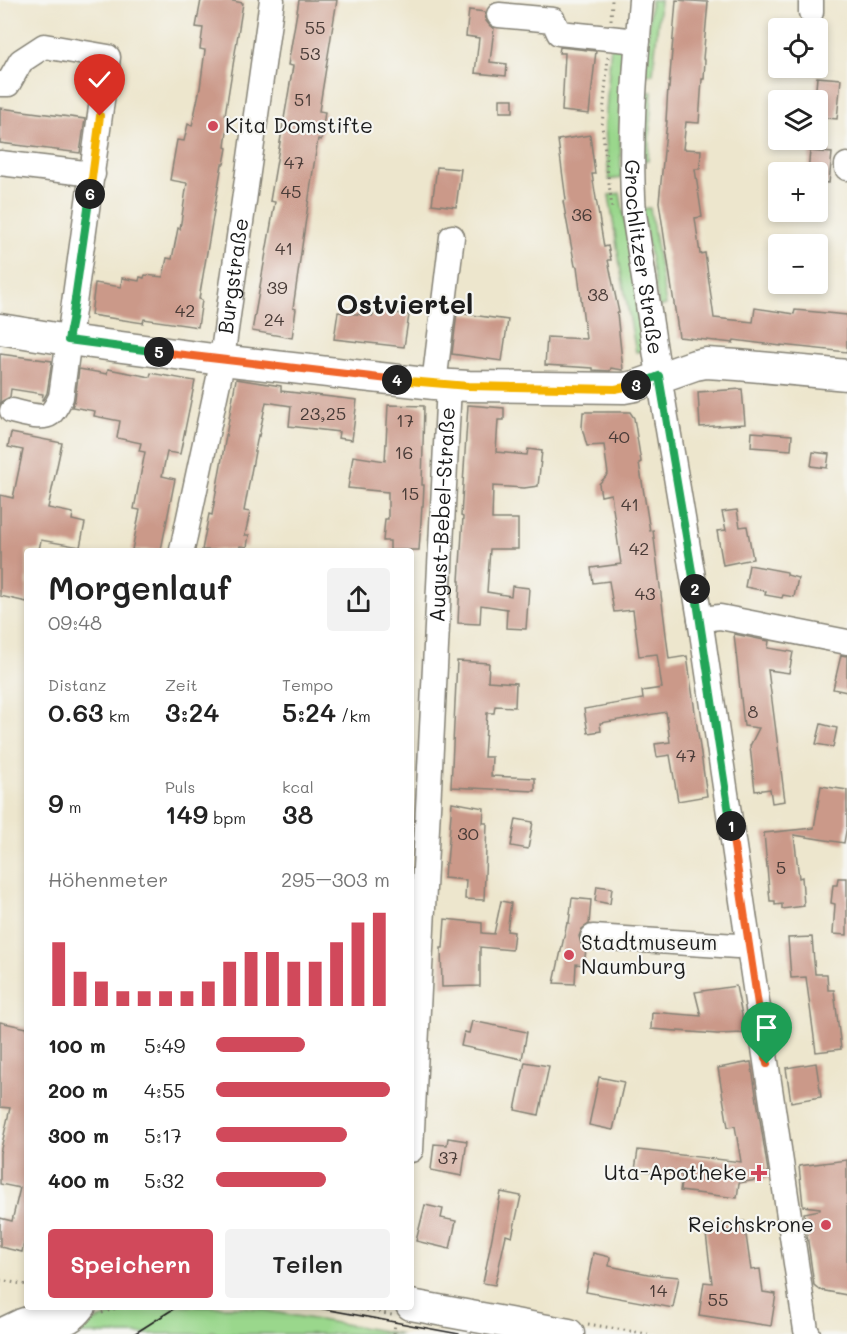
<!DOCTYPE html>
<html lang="de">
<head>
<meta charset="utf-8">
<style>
	:root { --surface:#fff; --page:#f2f2f2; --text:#222; --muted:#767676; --accent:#d1495b }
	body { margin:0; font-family:Mali,sans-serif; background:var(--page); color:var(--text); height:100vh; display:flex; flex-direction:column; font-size:22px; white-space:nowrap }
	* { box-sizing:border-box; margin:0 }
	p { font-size:20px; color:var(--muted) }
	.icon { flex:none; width:33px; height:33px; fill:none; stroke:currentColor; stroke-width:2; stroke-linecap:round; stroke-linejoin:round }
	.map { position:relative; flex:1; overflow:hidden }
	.side { position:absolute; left:24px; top:548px; width:390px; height:762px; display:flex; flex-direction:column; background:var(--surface); border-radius:6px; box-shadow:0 3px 9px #0003 }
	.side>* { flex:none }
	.fabs { position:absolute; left:768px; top:18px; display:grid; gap:12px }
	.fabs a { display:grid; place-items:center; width:60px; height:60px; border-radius:6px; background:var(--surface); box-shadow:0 3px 9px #0003; font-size:30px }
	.pin { position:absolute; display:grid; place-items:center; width:51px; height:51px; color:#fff; margin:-62px -26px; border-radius:50% 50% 50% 0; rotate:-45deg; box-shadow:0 0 6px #0007 }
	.pin .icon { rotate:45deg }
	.km { position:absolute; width:30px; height:30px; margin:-15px; border-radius:50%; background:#222; color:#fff; font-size:16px; line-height:30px; text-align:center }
	.round { display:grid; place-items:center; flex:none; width:63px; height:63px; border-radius:6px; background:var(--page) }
	.summary { display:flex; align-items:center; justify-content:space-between; height:102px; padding:0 24px }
	h1 { font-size:33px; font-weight:600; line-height:45px }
	.metrics { display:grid; grid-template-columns:repeat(3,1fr); gap:9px; height:102px; padding:6px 24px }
	.metrics div { display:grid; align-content:center }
	.metrics b { font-size:26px; font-weight:600 }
	.metrics small { font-size:16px; font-weight:400 }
	.metrics p { font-size:16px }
	.chart { height:168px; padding:12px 24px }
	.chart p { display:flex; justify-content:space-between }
	.chart svg { width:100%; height:108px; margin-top:6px; stroke:var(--accent); stroke-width:6 }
	.button { display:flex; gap:12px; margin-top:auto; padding:12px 24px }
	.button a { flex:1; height:69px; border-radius:6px; background:var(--accent); color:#fff; font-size:24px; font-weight:600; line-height:69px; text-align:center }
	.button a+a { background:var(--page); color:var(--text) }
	ul { padding:0 24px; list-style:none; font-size:20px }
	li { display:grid; grid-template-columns:96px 72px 1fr; align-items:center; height:45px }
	li i { height:15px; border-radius:8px; background:var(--accent) }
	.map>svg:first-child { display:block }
	.green { fill:#9ad78c; stroke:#5b7a54; stroke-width:1.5 }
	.building { fill:#cb9989 }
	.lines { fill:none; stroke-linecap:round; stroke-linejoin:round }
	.minor-casing { stroke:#848174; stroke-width:27 }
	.major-casing { stroke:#848174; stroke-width:33 }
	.path { stroke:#848174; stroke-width:3; stroke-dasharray:1.5 4.5; stroke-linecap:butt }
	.minor { stroke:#fff; stroke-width:24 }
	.major { stroke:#fff; stroke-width:30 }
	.tram { stroke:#1c1c1c; stroke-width:1.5 }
	.split-1-casing { stroke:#fff; stroke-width:12 }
	.split-2-casing { stroke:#fff; stroke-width:12 }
	.split-3-casing { stroke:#fff; stroke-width:12 }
	.split-4-casing { stroke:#fff; stroke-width:12 }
	.split-5-casing { stroke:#fff; stroke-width:12 }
	.split-6-casing { stroke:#fff; stroke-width:12 }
	.split-7-casing { stroke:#fff; stroke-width:12 }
	.split-1 { stroke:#f0652b; stroke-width:8 }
	.split-2 { stroke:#22a559; stroke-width:8 }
	.split-3 { stroke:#22a559; stroke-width:8 }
	.split-4 { stroke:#f5b400; stroke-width:8 }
	.split-5 { stroke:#f0652b; stroke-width:8 }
	.split-6 { stroke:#22a559; stroke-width:8 }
	.split-7 { stroke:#f5b400; stroke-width:8 }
	.poi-dot { fill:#d1495b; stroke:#f6f6f2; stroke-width:2 }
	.labels { text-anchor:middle; stroke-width:4.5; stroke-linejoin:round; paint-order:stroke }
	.number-label { font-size:18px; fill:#483b37 }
	.poi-label { font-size:21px; fill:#1c1c1c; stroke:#f6f6f2; text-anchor:start }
	.street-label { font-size:21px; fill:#1c1c1c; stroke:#f6f6f2 }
	.district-label { font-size:27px; font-weight:bold; fill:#1c1c1c; stroke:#f6f6f2 }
</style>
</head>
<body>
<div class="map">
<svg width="847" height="1334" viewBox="0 0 847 1334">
	<rect width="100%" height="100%" fill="#f6f6f2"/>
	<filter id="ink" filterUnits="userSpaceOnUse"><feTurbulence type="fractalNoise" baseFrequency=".0167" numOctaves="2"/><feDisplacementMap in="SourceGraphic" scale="12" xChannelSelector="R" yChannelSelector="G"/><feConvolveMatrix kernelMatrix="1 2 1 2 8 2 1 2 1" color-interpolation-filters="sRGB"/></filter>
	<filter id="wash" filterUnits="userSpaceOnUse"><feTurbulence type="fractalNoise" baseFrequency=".008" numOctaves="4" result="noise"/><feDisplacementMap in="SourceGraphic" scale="24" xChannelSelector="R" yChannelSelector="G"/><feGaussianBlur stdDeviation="1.35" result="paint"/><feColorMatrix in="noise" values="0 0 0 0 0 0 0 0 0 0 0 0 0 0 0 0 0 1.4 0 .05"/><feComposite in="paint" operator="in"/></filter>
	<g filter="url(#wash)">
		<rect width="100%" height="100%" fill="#ede6cd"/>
		<g class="green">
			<path d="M651,0H660L653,74H645Z"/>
			<path d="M611,43L624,45L620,120L621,178L609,180L605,127Z"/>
			<path d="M644,92H652L648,160H642Z"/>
			<path d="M620,193L640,312L643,351L636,352L621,272L609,195Z"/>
			<path d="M650,208L666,305L659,307L642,209Z"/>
			<path d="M139,1306L244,1307L401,1334H219L212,1331L208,1334H56Z"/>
		</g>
		<g id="blocks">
			<g class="building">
				<path d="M201,0H228L243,3L225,115L229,116L225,147L227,148L224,164H222L199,299L202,300L198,327L144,319L143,323L91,315L95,283L121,287L122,278L139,281L140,277L144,278L145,275L163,277L167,258L172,259L178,228L180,229L187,183L170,180L177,140L184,141L188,124L192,126L200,88L205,50L200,49L203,28L196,27Z"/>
				<path d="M299,0H337L319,111L325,112L321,140L318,139L312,177L293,308L296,309L292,338L252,331L275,202L270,201L293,66L288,65Z"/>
				<path d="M676,0L708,2L703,59L705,60L704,79H702L699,123L686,122L683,149L701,150L700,169H695L702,217L695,218L700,254L705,253L714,318L753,322L755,308L794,314L795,310L847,315V352L781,345V346L734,340L733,343L679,337L659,202L667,121H666L668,87L669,88Z"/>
				<path d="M469,10L485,12L486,21L490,26L494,28L490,62L507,64L506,76L475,73L479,38L466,36Z"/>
				<path d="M560,47L596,51L589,114L562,111L565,53H559Z"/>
				<path d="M817,77L841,79L837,119L818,117V100H815Z"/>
				<rect x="500" y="99" width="13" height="13"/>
				<path d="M0,108L85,119L80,153L0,143Z"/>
				<path d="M590,135L595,174H592L604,247L608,246L611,260H608L619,313H617L623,370L611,368L610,371L593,370V368L545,365L547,337L586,339L577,266H575L563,201L566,200L558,140Z"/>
				<path d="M810,151L832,153L829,183L818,182V172H808Z"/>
				<path d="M437,167L461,169L456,207L432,204Z"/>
				<path d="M374,310L409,315L404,347L334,339L338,312L373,316Z"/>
				<path d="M457,313L508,320L502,361L452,354Z"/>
				<path d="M0,354L52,361L47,393L43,400H42L43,394L11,389L10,397L2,401L0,404Z"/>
				<path d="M79,369L107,374L108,369L150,377L151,373L195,381L180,454L167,452L162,476L175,479L161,550H132L140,510L134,509L145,452L139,451L141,443L117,438L120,421L94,416L95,411L72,407L75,399Z"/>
				<path d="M236,379L281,386V391L357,400L352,440L338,438L339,432L289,426L291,406L266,402L259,436L258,435L244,511L250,512L245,535H249L247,547L240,546L239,550H202L209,514L212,515Z"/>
				<path d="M742,389L745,424L700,427L698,392Z"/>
				<path d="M388,405L424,406L422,485H424L423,506H422L419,550H390V541H383L385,519H388V492L348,488L353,456L385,461Z"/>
				<path d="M468,405L504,408V420H498L496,452L527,455L528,449L542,451L538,486L524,488L493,486L492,519H518V549H490L487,592L511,596L512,586L529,588L526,629L506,628L507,609L481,605L480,624L458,623L460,581H459L463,517L461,516Z"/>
				<path d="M583,412H630L634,418L641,462L639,463L650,531L653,530L669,659L687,656L707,796L678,801L670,755L657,757L655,744L670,742L666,712L600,723L601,731L588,733L584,709L643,699L642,691L662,688L657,654L639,656L633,610L614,612L609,581L593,583L591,568L621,564L611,494L601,496L599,484L608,474L604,445L587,446L582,428Z"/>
				<path d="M752,432L792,435L791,450L751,447Z"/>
				<path d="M11,433L62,443L48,508L73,513L72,520L85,523L80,547L41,540L39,550H27V602L0,596V495L13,498L23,450L8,447Z"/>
				<path d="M813,452L829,454L827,468L811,466Z"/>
				<path d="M737,510L740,527L747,526L753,559L723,565L717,531L726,530L722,512Z"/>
				<path d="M749,565L787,572V575L798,578L794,597L783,595L782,598L765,595L766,591L745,587Z"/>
				<path d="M734,634L769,641L768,648L793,652L789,673L768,670L785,801L772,803L770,789L755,791L750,746L759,728L744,726Z"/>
				<path d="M841,655L847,656V692L833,689Z"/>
				<path d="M457,661L489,663L488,681L516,683L515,707L495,706L494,713H487L484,757H492L491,776L535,778V791L451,787Z"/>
				<path d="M821,724L837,728L833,747L816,744Z"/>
				<path d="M821,786L847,790V826L844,843L794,835L799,878L802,877L804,906L782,909V904L775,905V901H770L764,833L814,828Z"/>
				<path d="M452,802L484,808L483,823H487L484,900L465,899L466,880L444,878L445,863H447Z"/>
				<path d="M516,819L533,822L528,849L511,846Z"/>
				<path d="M838,878H847V935L833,934L835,904L831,903L833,885H837Z"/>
				<path d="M597,886L612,888L610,904L595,901Z"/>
				<path d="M572,898L591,900L589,924L582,929L579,936L581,944L586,949L584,965L576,964L575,984L554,983L567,923H569Z"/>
				<path d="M501,901L511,903L507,931L514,932L512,950L480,947V986L442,987L441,948H443L445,919L482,923V933L494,934Z"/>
				<path d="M812,937L815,974H827L828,990H834L841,1049L816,1052L806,977L791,978L788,938Z"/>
				<path d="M736,986L742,1015L743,1033L717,1034L651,1029L652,1012L701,1016L695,992Z"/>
				<path d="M472,1021L527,1032L522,1059L461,1046L464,1032L469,1033Z"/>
				<path d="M0,1022L27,1028V1231L22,1252L0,1247V1218L12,1221L20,1188L0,1184V1153L10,1108L0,1107Z"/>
				<path d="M525,1062L549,1066L539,1115L515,1110Z"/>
				<path d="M751,1062L769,1178L739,1183L737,1198L680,1191L682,1175L635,1170L638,1150L741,1162L735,1126L728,1127L718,1068Z"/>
				<path d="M816,1063L821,1097L791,1102L786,1068Z"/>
				<path d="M599,1077L624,1082L613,1130L589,1125Z"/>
				<path d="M448,1138L467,1141L462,1176L431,1170L434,1144L447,1145Z"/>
				<path d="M847,1160V1295L820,1290L814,1285L804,1213L820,1210V1208L803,1206L799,1166Z"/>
				<path d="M501,1192L521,1196L512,1237L506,1235L495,1285L483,1283Z"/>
				<path d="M425,1205L443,1209L441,1218L456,1221L450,1249L416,1241Z"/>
				<path d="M744,1221L751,1270L760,1269L763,1292L776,1294L771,1326L699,1315L704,1282L712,1283L705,1226Z"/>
				<path d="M593,1253L610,1257L609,1266L648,1274L679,1277L673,1308L586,1292Z"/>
			</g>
		</g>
	</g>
	<g filter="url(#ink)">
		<use href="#blocks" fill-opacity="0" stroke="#848174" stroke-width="1.5"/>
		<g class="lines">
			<defs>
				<g id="minor">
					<path id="s1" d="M641,0C635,71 629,143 634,214L659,376L700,619L806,1330L808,1334"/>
					<path d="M811,12V0"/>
					<path d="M499,15L553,20L559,33L638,41"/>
					<path d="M0,84H8L21,61L44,46L108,57L61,397C58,403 55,410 50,414C42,420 21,413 12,411"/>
					<path d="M0,163L93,174"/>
					<path d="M847,165V168"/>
					<path d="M434,384L452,237"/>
					<path id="s2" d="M182,550L220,373L272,0"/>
					<path d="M700,619L720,617L847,642"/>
					<path d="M593,937L737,946"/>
					<path id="s3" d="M411,1150L449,385"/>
				</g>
				<g id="major">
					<path d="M0,329L68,340L221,360L434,384L469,386L624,388L635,386L695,365L706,363L738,365L847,375"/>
					<path d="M411,1305L569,1334"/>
					<path d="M46,1316C49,1318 52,1320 55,1321C66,1322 75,1314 81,1306"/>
					<path d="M1,1334L22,1324L46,1316L52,1307L54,1306"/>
				</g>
			</defs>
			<use href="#minor" class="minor-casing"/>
			<use href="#major" class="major-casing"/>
			<g class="path">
				<path d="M611,20L612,0"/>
				<path d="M608,57L602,126L612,208"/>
				<path d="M0,1280L27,1285"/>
				<path d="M343,1306L392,1315"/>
				<path d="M102,1313L122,1306"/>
				<path d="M588,1324L648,1334"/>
				<path d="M394,1334L395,1321"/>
			</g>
			<use href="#minor" class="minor"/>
			<use href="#major" class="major"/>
			<g class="tram">
				<path d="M308,1306L459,1334"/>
				<path d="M134,1334L178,1306"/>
			</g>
		</g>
	</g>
	<g class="lines" filter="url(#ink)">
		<defs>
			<path id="split-1" d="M731,826L767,1064"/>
			<path id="split-2" d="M695,589L731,826"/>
			<path id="split-3" d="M636,385L659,376L695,589"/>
			<path id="split-4" d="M397,380L468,386L615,389L636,385"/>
			<path id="split-5" d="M159,352L397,380"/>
			<path id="split-6" d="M90,194L72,320L68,340L159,352"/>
			<path id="split-7" d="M90,194L100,116"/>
		</defs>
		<use href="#split-1" class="split-1-casing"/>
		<use href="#split-2" class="split-2-casing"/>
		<use href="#split-3" class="split-3-casing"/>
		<use href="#split-4" class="split-4-casing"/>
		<use href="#split-5" class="split-5-casing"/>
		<use href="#split-6" class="split-6-casing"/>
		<use href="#split-7" class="split-7-casing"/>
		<use href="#split-1" class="split-1"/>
		<use href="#split-2" class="split-2"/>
		<use href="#split-3" class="split-3"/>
		<use href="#split-4" class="split-4"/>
		<use href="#split-5" class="split-5"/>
		<use href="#split-6" class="split-6"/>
		<use href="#split-7" class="split-7"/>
	</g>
	<g class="poi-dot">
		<circle cx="213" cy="126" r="6"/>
		<circle cx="569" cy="955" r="6"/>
		<path d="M756 1164h6v6h6v6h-6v6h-6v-6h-6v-6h6z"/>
		<circle cx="826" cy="1225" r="6"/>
	</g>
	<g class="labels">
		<g class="number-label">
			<text x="315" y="34">55</text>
			<text x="310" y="60">53</text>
			<text x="303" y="106">51</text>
			<text x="294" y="169">47</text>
			<text x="291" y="198">45</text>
			<text x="582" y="221">36</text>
			<text x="284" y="255">41</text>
			<text x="277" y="294">39</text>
			<text x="598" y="301">38</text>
			<text x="185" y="317">42</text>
			<text x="274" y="326">24</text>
			<text x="323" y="420">23,25</text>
			<text x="405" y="427">17</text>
			<text x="619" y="443">40</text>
			<text x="404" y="459">16</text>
			<text x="410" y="500">15</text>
			<text x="630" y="511">41</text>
			<text x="639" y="555">42</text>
			<text x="645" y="600">43</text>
			<text x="753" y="718">8</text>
			<text x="686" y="762">47</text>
			<text x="468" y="840">30</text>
			<text x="781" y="874">5</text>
			<text x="448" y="1164">37</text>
			<text x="658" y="1297">14</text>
			<text x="718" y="1306">55</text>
		</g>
		<g class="poi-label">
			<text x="225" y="133">Kita Domstifte</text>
			<text x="581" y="950">Stadtmuseum<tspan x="581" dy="24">Naumburg</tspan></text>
			<text x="747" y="1180" text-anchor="end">Uta-Apotheke</text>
			<text x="814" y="1232" text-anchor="end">Reichskrone</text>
		</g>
		<g class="street-label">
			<text dy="7" stroke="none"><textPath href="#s1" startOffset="258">Grochlitzer Straße</textPath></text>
			<text dy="7" stroke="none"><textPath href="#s2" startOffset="279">Burgstraße</textPath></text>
			<text dy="7" stroke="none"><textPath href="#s3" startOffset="636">August-Bebel-Straße</textPath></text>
		</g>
		<g class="district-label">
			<text x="405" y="314">Ostviertel</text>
		</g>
	</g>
</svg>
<div class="fabs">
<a><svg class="icon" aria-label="locate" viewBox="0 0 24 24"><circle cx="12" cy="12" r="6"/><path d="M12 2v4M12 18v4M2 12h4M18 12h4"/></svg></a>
<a><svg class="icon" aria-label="layers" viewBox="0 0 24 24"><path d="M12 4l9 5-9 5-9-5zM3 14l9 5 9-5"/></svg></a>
<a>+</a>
<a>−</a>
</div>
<div class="pin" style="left:767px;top:1064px;background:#1e9e55"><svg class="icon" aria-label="arrive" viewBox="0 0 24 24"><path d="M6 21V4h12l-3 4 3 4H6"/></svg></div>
<div class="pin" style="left:100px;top:116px;background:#d93025"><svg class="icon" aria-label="check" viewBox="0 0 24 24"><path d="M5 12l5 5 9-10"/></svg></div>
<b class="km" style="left:731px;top:826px">1</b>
<b class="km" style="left:695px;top:589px">2</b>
<b class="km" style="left:636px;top:385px">3</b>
<b class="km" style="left:397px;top:380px">4</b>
<b class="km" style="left:159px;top:352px">5</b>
<b class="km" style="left:90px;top:194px">6</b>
<section class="side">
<div class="summary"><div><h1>Morgenlauf</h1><p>09:48</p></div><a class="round"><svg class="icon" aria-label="share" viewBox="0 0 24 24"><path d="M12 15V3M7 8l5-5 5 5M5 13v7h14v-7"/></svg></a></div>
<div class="metrics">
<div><p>Distanz</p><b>0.63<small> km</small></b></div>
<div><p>Zeit</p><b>3:24</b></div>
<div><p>Tempo</p><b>5:24<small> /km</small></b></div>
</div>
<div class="metrics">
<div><b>9<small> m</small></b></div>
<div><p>Puls</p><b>149<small> bpm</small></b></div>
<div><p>kcal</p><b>38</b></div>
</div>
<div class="chart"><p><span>Höhenmeter</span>295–303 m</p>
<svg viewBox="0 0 160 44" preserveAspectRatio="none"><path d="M5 44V18M15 44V30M25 44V34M35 44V38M45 44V38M55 44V38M65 44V38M75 44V34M85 44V26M95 44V22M105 44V22M115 44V26M125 44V26M135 44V18M145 44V10M155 44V6"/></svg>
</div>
<ul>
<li><b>100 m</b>5:49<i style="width:51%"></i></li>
<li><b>200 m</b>4:55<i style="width:100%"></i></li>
<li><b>300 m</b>5:17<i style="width:75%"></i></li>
<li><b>400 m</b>5:32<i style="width:63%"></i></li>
</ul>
<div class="button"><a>Speichern</a><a>Teilen</a></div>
</section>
</div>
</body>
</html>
